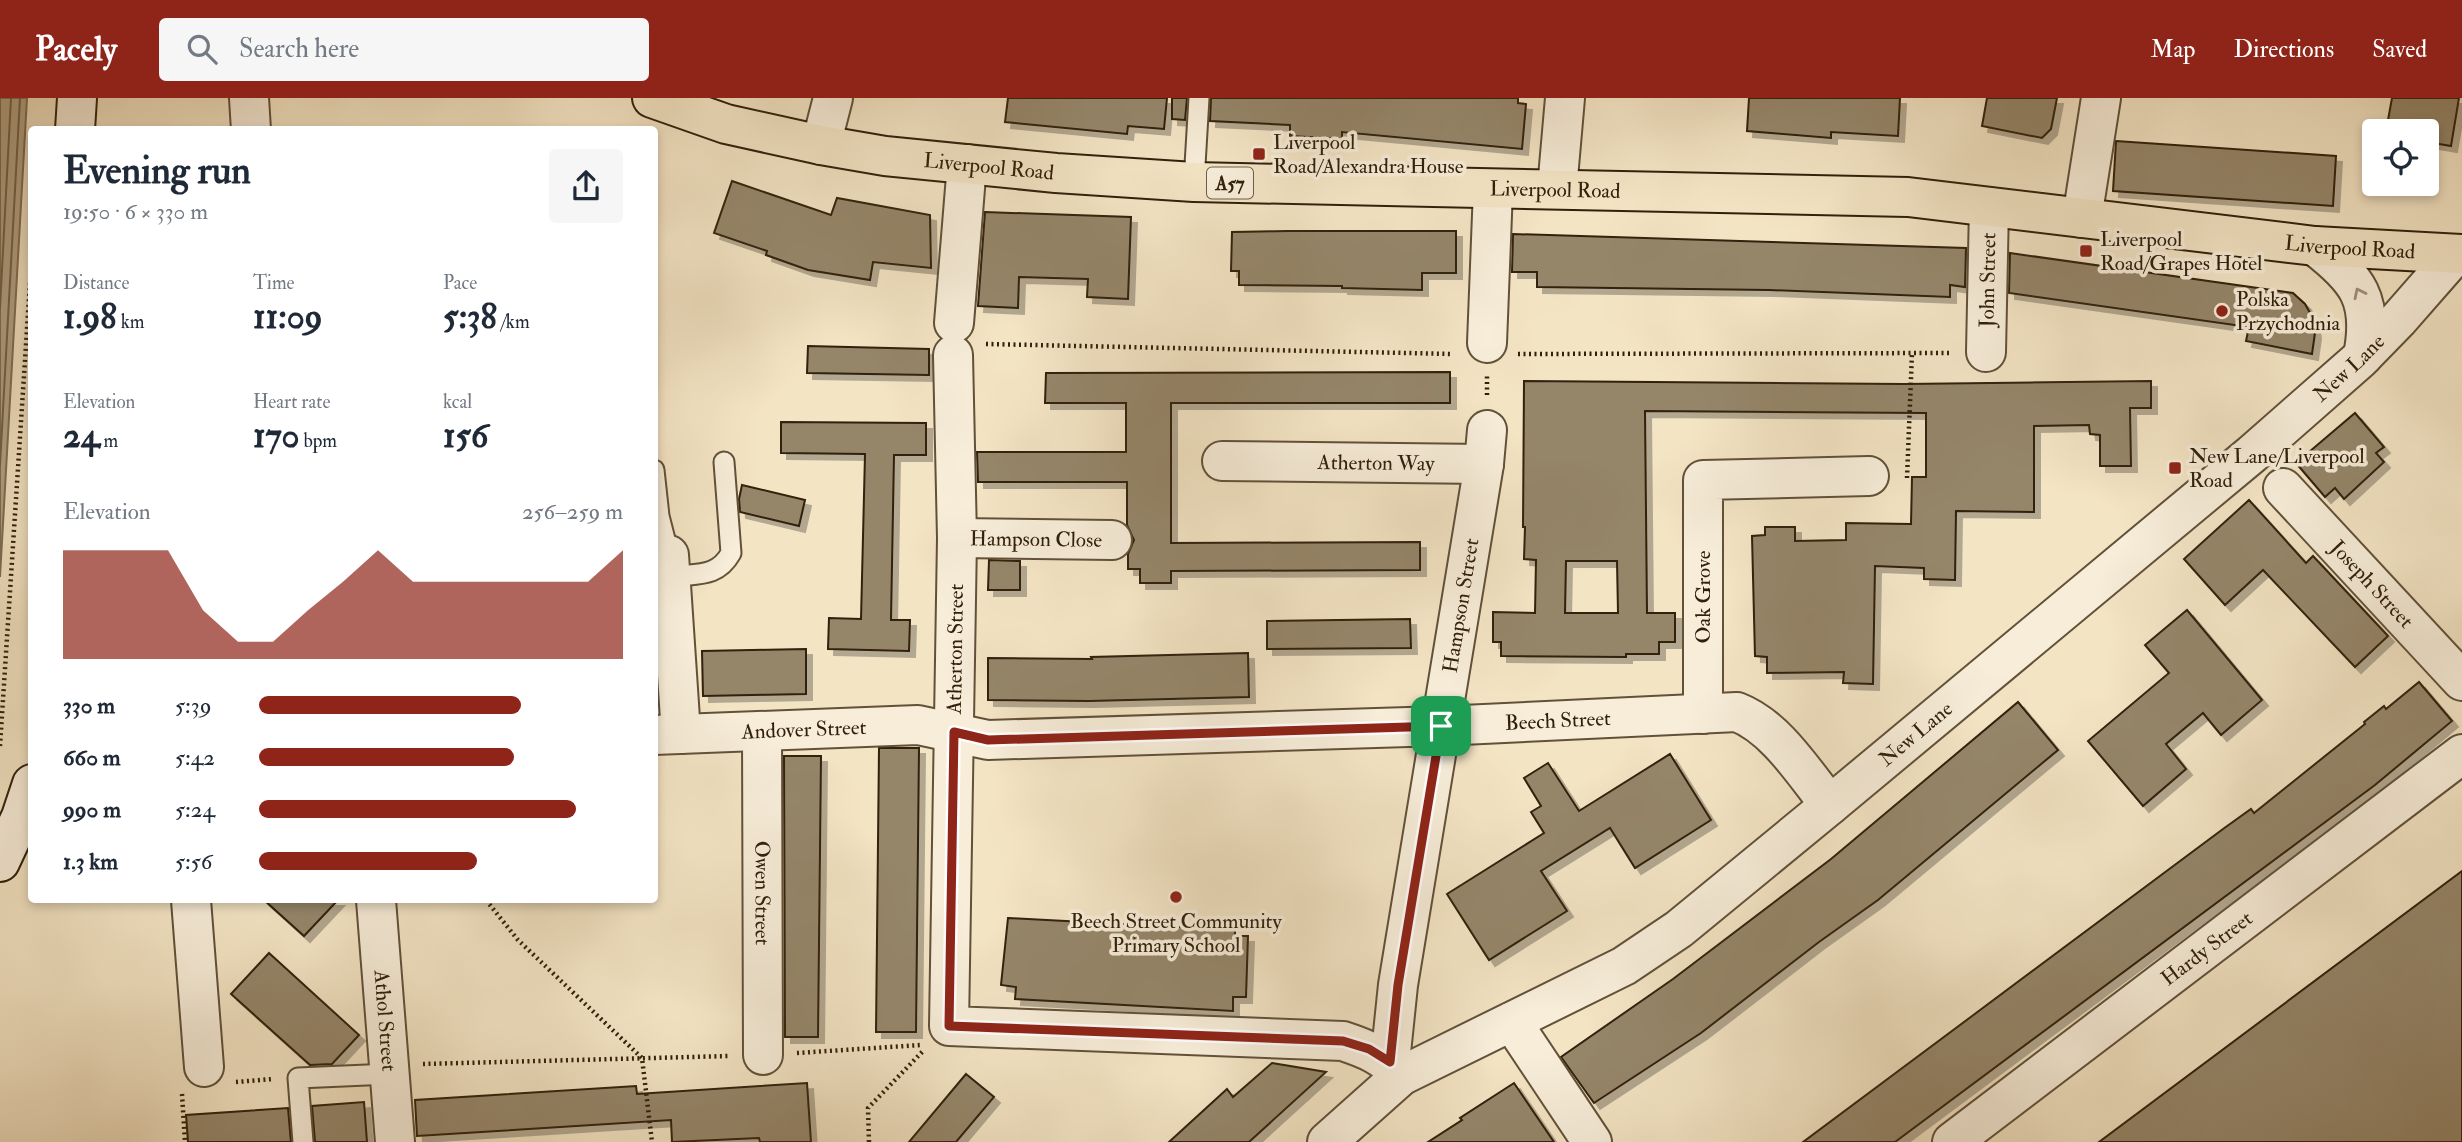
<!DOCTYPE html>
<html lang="en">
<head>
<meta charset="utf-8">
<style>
	:root { --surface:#fff; --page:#f6f6f7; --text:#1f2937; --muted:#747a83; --accent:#8f2418 }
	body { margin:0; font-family:"IM FELL Double Pica",serif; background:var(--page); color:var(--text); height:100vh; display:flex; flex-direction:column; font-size:26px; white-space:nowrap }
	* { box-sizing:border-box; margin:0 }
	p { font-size:23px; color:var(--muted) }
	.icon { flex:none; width:38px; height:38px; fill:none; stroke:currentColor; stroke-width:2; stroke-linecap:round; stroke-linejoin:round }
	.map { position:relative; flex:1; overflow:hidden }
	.details { position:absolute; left:28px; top:28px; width:630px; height:777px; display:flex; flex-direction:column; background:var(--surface); border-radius:7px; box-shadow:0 4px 10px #0003 }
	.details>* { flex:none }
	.controls { position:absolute; left:2362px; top:21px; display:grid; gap:14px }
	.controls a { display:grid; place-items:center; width:77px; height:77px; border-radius:7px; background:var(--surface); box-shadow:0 4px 10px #0003; font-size:35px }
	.pin { position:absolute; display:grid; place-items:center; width:60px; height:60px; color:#fff; margin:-30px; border-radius:14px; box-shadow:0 4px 10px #0006 }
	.round { display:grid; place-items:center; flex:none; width:74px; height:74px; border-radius:7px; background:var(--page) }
	.headline { display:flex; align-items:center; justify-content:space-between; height:119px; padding:0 35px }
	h1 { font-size:38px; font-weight:800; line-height:52px }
	.stats { display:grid; grid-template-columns:repeat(3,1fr); gap:10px; height:119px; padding:7px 35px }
	.stats div { display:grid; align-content:center }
	.stats b { font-size:35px; font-weight:800 }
	.stats small { font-size:19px; font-weight:400 }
	.stats p { font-size:19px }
	.chart { height:196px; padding:14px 35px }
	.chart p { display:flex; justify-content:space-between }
	.chart svg { width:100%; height:126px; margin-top:7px; fill:var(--accent); opacity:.7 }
	ul { padding:0 35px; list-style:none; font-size:23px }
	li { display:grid; grid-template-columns:112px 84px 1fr; align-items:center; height:52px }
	li i { height:18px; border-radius:9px; background:var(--accent) }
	header { display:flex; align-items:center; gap:42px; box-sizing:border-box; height:98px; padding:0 35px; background:var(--accent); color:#fff }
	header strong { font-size:33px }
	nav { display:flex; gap:38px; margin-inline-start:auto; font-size:24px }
	.search { width:490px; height:63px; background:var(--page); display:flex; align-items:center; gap:18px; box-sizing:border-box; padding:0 24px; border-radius:7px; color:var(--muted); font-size:26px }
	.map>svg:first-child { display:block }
	.water { fill:#b1a185; stroke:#7d6d54; stroke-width:2 }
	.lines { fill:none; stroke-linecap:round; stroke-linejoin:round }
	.shore { stroke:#706048; stroke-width:2 }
	.building { fill:#95866b; stroke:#30200b; stroke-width:2; fill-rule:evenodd; filter:url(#shadow) }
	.service-casing { stroke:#615139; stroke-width:23 }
	.minor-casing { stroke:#615139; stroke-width:42 }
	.tertiary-casing { stroke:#615139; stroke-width:42 }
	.secondary-casing { stroke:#30200b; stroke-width:42 }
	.primary-casing { stroke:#30200b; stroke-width:42 }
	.path { stroke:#30200b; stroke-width:4.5; stroke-dasharray:2 3.5; stroke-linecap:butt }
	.service { stroke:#f7edd9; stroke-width:19 }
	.minor { stroke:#f7edd9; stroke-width:38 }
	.tertiary { stroke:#f7edd9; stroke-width:38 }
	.secondary { stroke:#f7edd9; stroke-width:38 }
	.primary { stroke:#f3e4c4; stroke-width:38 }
	.oneway { stroke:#9d917c }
	.route-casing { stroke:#fff; stroke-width:14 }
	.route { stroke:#8f2418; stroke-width:9 }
	.poi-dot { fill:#8f2418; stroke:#f7edd9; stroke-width:2.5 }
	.labels { text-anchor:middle; stroke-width:7; stroke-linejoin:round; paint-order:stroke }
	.shield { fill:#f7edd9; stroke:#6c5e49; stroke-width:2 }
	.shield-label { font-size:19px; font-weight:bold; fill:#30200b }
	.poi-label { font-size:21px; fill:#30200b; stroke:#f7edd9; text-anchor:start }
	.street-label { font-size:21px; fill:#30200b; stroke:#f7edd9 }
</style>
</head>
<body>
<header>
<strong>Pacely</strong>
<div class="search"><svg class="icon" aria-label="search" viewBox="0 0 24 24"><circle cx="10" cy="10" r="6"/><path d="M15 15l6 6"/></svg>Search here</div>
<nav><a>Map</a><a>Directions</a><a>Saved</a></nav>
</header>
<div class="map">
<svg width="2462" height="1044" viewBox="0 0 2462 1044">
	<defs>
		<filter id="shadow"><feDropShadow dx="6" dy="6" stdDeviation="0" flood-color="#0004"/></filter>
	</defs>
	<rect width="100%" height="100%" fill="#f3e4c4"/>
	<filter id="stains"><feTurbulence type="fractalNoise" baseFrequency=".00286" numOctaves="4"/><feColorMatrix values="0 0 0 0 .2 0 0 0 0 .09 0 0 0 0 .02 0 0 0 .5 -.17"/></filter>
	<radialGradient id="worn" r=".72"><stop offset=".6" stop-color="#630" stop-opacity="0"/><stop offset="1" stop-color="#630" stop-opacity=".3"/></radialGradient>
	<path class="water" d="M0,0H27L0,479Z"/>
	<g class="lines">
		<g class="shore">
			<path d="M0,210L11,0"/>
			<path d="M0,367L20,0"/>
		</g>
	</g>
	<g class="building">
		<path d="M1008,0H1167L1164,31L1128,28L1127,36L1005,24Z"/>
		<path d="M1172,0H1187L1185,22L1172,21Z"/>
		<path d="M1211,0H1518V5L1526,6L1522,51L1342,34V41L1290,38V27L1210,23Z"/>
		<path d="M1749,0H1900L1898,38L1831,34V40L1747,33Z"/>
		<path d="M1987,0H2057L2051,31L2042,40L1982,28Z"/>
		<path d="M2392,0H2459L2451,48L2427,44V33H2386Z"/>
		<path d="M2116,43L2336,58L2333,108L2113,93Z"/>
		<path d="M732,83L831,117L837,100L930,117L931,170L873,164L870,182L808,172L766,157L767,153L714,135Z"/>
		<path d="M985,114L1131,119L1128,201L1087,199L1088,181L1019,179L1018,210L978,208Z"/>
		<path d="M1288,133H1456V175H1422V192L1342,190V188L1239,187V173H1231L1232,134Z"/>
		<path d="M1513,136L1966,150L1965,189L1950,187V199L1769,192L1537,189V174H1512Z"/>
		<path d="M2010,155L2293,195L2305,206L2313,220L2315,235L2312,256L2246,243L2249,229L2009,195Z"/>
		<path d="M808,248L929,251V277L807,275Z"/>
		<path d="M1450,274V305H1171V445L1420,444V472L1171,473V485H1140V471H1128V456L1134,442L1127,427V384H978L977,354H1126V305H1045L1046,275Z"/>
		<path d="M1524,283L1904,286L2151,283V310H2130L2131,368H2100V337L2090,336L2089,327L2034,328V414L1956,413L1955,482L1924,481V470L1875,468L1873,586L1843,585L1844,574L1767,575V559L1755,558L1752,438L1765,437V429H1795V443L1846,442V425L1911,426L1912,379H1926V315L1645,313L1647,515H1675V544H1659V556H1626V559L1501,558V544H1493V514L1535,515L1536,462L1524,461L1525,429H1523ZM1566,463H1617L1618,515H1565Z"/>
		<path d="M2355,315L2384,349L2376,355L2384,364L2344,401L2335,390L2325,399L2296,365Z"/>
		<path d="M781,324L926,325V357H894L891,522H910L909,553L828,551L829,520L861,521L865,356L781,355Z"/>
		<path d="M742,387L805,402L799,428L740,414L739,401Z"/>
		<path d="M2249,402L2306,465L2313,458L2388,538L2355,569L2263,472L2225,507L2184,461Z"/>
		<path d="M989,462L1020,463V492H988Z"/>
		<path d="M2187,512L2262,602L2221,637L2203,615L2166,646L2186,671L2143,708L2088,643L2169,575L2145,547Z"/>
		<path d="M1410,521L1411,550L1267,551V523Z"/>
		<path d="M806,551V596L703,598L702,553Z"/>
		<path d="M1248,555L1249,599L1089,603L988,602V560L1092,561L1091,559Z"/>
		<path d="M2419,584L2452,623L2375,687L1895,1044H1803L2223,731L2251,711L2254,715L2365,626L2364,624L2384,608L2386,611Z"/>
		<path d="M2018,604L2058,652L1878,802L1819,844L1701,935L1594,1005L1561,959L1673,881L1831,761Z"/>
		<path d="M879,650H919L916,934H876Z"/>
		<path d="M1670,656L1711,722L1635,770L1610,730L1541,773L1567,813L1489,862L1447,796L1544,735L1531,714L1541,708L1524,680L1548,665L1579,713Z"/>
		<path d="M784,658H821L818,939H785Z"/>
		<path d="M2462,773V1044H2099Z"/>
		<path d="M264,802H338L304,838Z"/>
		<path d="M1008,820L1235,832V838H1248L1246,899H1233V913L1015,901L1016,889L1001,887Z"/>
		<path d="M269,855L359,937L332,966L310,967L231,896Z"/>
		<path d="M1272,965L1326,974L1249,1044H1169L1227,991L1233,999Z"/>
		<path d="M966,976L994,999L956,1044H909Z"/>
		<path d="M807,985L811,1044H760L759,1040L672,1044L671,1022L417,1038L415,1002L636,988L637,996Z"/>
		<path d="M1514,985L1554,1044H1428L1462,1022L1460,1020Z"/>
		<path d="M364,1004L367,1044H315L312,1008Z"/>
		<path d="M288,1010L291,1044H188L186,1017Z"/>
	</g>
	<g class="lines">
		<defs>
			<g id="service">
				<path d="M1194,84L1199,0"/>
				<path d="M654,372L659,418L669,457"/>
				<path d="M671,479C697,475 717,480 731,455L724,364"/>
				<path d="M303,1044L298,980L390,976"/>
			</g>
			<g id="minor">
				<path d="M249,0L251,32"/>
				<path d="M821,47L833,0"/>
				<path d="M1557,91L1565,0"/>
				<path d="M2082,120L2101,0"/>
				<path d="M954,225L967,66"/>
				<path d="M1487,245L1493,91"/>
				<path id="s1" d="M1986,254L1989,109"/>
				<path d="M953,257L957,440L949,928L1343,943C1367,951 1385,958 1401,978"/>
				<path id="s2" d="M1222,363L1484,366"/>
				<path id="s3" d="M2283,390L2462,583"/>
				<path id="s4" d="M957,440L1112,442"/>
				<path d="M669,457L681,636"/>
				<path d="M1703,616V382L1869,378"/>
				<path id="s5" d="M762,634L763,957"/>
				<path id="s6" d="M654,637L918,627L988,642L1441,628L1737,614C1776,629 1804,675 1830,707"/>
				<path d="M191,802L204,969"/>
				<path id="s7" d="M376,802L395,1044"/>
				<path d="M1512,924L1592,1044"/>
				<path id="s8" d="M1390,964L1398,887L1484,366L1487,332"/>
				<path id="s9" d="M1952,1044L2462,656"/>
			</g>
			<g id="tertiary">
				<path d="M2315,148C2358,181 2374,202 2363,258"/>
				<path id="s10" d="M1327,1044L1401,978L1624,868L1679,831L1830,707L2252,356L2359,262L2399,221L2455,157"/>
			</g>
			<g id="secondary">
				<path d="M75,32L77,0"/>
				<path d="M0,764L21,719L32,686"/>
			</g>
			<g id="primary">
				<path id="s11" d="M652,0L726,26L821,47L885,58L1056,75L1194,84L1908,99L2315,148L2462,156"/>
			</g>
		</defs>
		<use href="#service" class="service-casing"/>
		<use href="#minor" class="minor-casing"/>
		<use href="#tertiary" class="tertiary-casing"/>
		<use href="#secondary" class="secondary-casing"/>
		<use href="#primary" class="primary-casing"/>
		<g class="path">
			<path d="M986,246L1453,256"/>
			<path d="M1518,256L1950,255"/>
			<path d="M1487,297V277"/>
			<path d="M1907,380L1912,255"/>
			<path d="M0,648L32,154"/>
			<path d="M486,802L518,842L642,960L652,1044"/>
			<path d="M797,955L921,947"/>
			<path d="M423,966L729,958"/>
			<path d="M236,984L273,981"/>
			<path d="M182,996L185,1044"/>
			<path d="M869,1044L868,1010L924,952"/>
		</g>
		<use href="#service" class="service"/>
		<use href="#minor" class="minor"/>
		<use href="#tertiary" class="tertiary"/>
		<use href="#secondary" class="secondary"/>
		<use href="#primary" class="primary"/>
	</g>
	<defs><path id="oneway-chevron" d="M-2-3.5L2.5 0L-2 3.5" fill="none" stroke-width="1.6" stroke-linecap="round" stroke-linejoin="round" transform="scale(1.75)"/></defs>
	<use class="oneway" href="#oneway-chevron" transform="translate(2359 195) rotate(-116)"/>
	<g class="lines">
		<defs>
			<path id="route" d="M1441,628L1398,887L1390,964L1369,951L1343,943L949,928L954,634L988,642Z"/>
		</defs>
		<use href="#route" class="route-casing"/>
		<use href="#route" class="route"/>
	</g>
	<g class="poi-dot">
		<rect x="1252" y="49" width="14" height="14" rx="3.5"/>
		<rect x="2079" y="146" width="14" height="14" rx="3.5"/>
		<circle cx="2222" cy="213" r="7"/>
		<rect x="2168" y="363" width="14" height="14" rx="3.5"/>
		<circle cx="1176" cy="799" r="7"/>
	</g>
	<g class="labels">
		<rect class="shield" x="1207" y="69.5" width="46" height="31" rx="5"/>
		<g class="shield-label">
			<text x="1230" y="92">A57</text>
		</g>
		<g class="poi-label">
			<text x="1273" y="51">Liverpool<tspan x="1273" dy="24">Road/Alexandra House</tspan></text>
			<text x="2100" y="148">Liverpool<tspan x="2100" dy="24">Road/Grapes Hotel</tspan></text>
			<text x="2236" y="208">Polska<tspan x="2236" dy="24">Przychodnia</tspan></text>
			<text x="2189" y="365">New Lane/Liverpool<tspan x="2189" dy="24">Road</tspan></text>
			<text x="1176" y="830" text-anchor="middle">Beech Street Community<tspan x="1176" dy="24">Primary School</tspan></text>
		</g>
		<g class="street-label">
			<text dy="7" stroke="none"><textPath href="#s11" startOffset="345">Liverpool Road</textPath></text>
			<text dy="7" stroke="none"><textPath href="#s11" startOffset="912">Liverpool Road</textPath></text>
			<text dy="7" stroke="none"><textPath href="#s11" startOffset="1710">Liverpool Road</textPath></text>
			<text dy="7" stroke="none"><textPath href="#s1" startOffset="72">John Street</textPath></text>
			<text dy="7" stroke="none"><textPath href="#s10" startOffset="1288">New Lane</textPath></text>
			<text dy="7" stroke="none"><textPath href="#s2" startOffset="154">Atherton Way</textPath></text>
			<text dy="7" stroke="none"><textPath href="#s4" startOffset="79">Hampson Close</textPath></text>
			<text dy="7" stroke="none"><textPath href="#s3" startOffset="131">Joseph Street</textPath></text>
			<text transform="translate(1703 499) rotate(-90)" y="7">Oak Grove</text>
			<text dy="7" stroke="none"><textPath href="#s8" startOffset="462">Hampson Street</textPath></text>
			<text transform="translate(955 551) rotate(-89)" y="7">Atherton Street</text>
			<text dy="7" stroke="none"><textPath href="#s6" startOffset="906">Beech Street</textPath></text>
			<text dy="7" stroke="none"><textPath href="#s6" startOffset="150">Andover Street</textPath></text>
			<text dy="7" stroke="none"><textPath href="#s10" startOffset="721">New Lane</textPath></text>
			<text dy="7" stroke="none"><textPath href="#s5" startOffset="161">Owen Street</textPath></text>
			<text dy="7" stroke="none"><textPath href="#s9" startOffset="320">Hardy Street</textPath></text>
			<text dy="7" stroke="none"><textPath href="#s7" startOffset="121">Athol Street</textPath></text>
		</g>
	</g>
	<rect width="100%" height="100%" filter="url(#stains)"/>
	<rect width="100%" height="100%" fill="url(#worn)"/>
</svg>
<div class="controls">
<a><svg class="icon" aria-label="locate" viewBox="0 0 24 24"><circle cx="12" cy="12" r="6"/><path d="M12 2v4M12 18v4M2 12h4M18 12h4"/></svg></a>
</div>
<div class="pin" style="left:1441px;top:628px;background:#1e9e55"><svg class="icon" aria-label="arrive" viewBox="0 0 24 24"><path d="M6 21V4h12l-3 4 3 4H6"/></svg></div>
<section class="details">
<div class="headline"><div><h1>Evening run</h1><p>19:50 · 6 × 330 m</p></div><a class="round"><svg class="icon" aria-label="share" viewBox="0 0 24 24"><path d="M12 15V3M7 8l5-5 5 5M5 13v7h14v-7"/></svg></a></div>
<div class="stats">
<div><p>Distance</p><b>1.98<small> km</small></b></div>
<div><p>Time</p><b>11:09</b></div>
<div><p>Pace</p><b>5:38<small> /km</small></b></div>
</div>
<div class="stats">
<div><p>Elevation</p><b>24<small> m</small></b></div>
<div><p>Heart rate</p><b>170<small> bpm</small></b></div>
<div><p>kcal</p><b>156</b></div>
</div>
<div class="chart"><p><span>Elevation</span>256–259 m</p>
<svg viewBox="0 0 160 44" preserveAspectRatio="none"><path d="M0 44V6L10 6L20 6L30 6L40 27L50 38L60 38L70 27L80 17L90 6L100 17L110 17L120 17L130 17L140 17L150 17L160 6V44z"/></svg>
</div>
<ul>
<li><b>330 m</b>5:39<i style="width:72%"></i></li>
<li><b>660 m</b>5:42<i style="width:70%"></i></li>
<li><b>990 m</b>5:24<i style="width:87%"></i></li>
<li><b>1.3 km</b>5:56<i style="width:60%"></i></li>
</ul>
</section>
</div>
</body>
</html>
